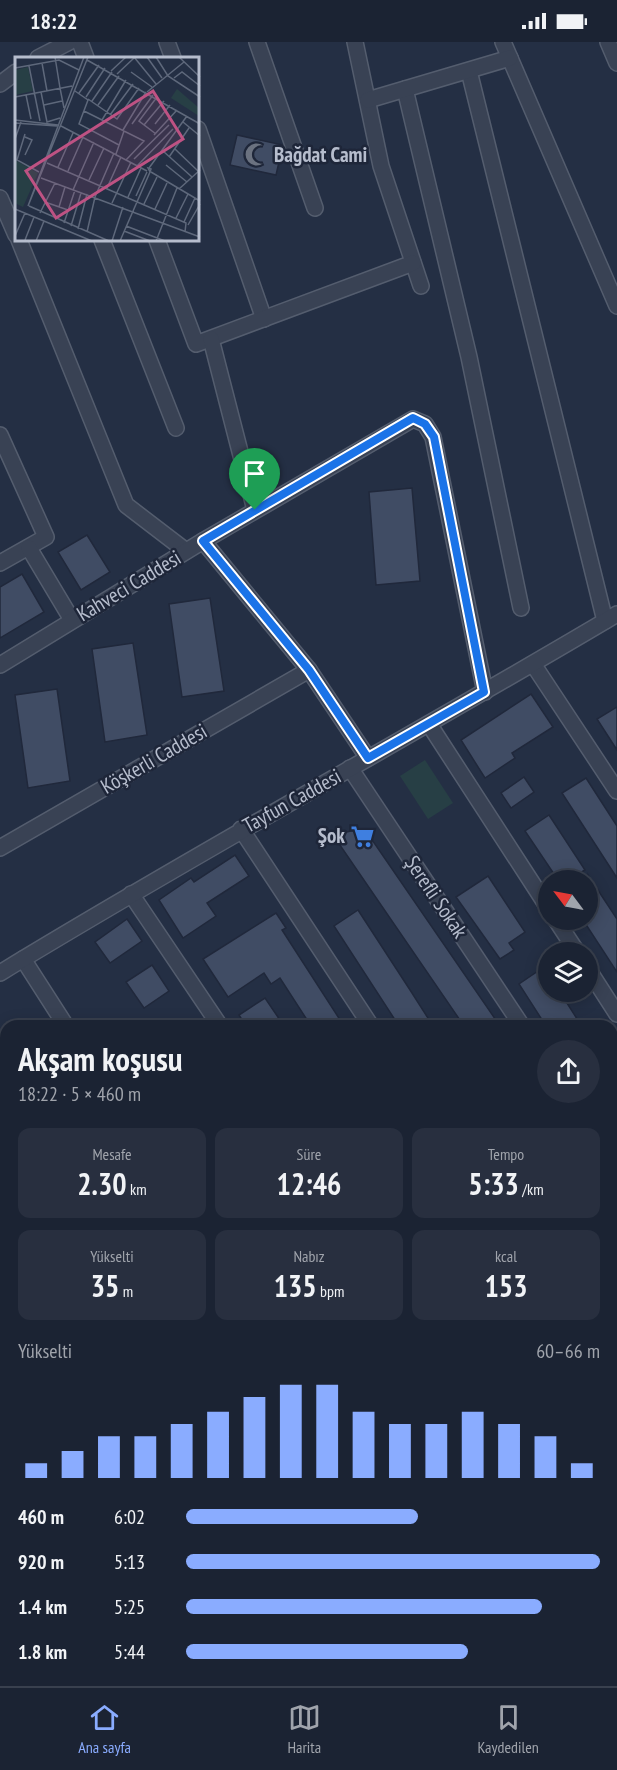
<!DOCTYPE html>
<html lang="tr">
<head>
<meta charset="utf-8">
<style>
	:root { --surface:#1b2333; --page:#282f3f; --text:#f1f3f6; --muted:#a0a4ac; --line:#39404e; --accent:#8aacff }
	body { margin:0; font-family:"PT Sans Narrow",sans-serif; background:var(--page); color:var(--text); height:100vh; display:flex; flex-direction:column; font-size:22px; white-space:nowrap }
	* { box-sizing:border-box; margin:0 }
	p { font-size:20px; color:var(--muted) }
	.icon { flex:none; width:33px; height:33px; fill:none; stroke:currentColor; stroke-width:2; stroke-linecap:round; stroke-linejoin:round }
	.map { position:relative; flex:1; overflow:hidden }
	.details { position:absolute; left:0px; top:978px; width:618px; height:666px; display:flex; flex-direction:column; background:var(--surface); border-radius:18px 18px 0 0; box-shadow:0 3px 15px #0003,0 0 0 2px var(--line) }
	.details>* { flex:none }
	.needle { width:39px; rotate:302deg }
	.fabs { position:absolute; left:538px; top:828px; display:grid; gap:12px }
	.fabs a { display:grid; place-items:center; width:60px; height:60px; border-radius:50%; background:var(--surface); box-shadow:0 3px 15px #0003,0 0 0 2px var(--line); font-size:30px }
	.pin { position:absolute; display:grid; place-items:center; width:51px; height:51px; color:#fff; margin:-62px -26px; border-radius:50% 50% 50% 0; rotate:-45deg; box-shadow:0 0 6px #0007 }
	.pin .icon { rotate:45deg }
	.round { display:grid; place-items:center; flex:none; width:63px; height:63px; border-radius:32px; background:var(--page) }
	.summary { display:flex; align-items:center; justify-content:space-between; height:102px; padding:0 18px }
	h1 { font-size:33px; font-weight:800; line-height:45px }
	.metrics { display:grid; grid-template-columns:repeat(3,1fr); gap:9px; height:102px; padding:6px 18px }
	.metrics div { display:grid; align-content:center; border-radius:12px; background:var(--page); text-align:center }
	.metrics b { font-size:30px; font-weight:800 }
	.metrics small { font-size:16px; font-weight:400 }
	.metrics p { font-size:16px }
	.chart { height:168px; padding:12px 18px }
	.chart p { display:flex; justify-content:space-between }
	.chart svg { width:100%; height:108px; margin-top:6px; stroke:var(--accent); stroke-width:6 }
	ul { padding:0 18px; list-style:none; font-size:20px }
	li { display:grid; grid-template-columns:96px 72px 1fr; align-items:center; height:45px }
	li i { height:15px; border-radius:8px; background:var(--accent) }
	.status { display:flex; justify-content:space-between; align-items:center; height:42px; padding:0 30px; background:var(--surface); direction:ltr }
	.status svg { height:16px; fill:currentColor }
	.tab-bar { display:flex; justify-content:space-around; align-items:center; height:84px; border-top:2px solid var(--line); background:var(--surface); font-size:16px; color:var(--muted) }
	.tab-bar a { display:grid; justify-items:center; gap:3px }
	.tab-bar .current { color:var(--accent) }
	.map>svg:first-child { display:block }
	.green { fill:#273f45 }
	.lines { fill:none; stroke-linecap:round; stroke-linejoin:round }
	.stream { stroke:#37496d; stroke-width:4 }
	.building { fill:#404c64; stroke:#20283b; stroke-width:1.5 }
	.minor-casing { stroke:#545d6e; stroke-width:18 }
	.major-casing { stroke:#434b5d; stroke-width:21 }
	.minor { stroke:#394254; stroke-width:15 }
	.major { stroke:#576073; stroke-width:18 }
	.route-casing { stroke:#fff; stroke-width:12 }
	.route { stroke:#1a73e8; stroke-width:8 }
	.labels { text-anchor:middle; stroke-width:5; stroke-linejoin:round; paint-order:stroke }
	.poi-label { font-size:21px; font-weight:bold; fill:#b6bdcd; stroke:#1e2639; text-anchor:start }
	.street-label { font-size:21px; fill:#b6bdcd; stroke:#1e2639 }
	.inset-road { fill:none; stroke:#5e687b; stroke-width:1.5 }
	.view { fill:#be5283; fill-opacity:0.15; stroke:#be5283; stroke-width:3 }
	.inset-edge { fill:none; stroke:#b6bdcd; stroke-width:3 }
</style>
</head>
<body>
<div class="status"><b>18:22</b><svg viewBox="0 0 49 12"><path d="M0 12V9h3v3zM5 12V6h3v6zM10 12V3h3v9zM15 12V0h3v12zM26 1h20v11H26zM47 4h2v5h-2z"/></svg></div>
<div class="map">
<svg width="617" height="1644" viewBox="0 0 617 1644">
	<rect width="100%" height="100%" fill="#242f44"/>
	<g class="green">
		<path d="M425,718L453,761L428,777L400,734Z"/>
		<path d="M6,1582V1638H151L155,1644H0V1585Z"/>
	</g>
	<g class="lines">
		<g class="stream">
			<path d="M0,1377L6,1385"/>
			<path d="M192,1638L197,1644"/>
		</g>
	</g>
	<g class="building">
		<path d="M237,93L283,103L276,133L230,123Z"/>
		<path d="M412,446L420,539L376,543L369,450Z"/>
		<path d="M87,493L110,530L81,548L58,510Z"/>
		<path d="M22,532L44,570L0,596V545Z"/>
		<path d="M210,556L224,649L182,655L169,562Z"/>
		<path d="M133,601L147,693L105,700L92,607Z"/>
		<path d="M57,647L70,739L28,746L15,653Z"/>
		<path d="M531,652L553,685L512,711L515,716L485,736L461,698Z"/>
		<path d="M617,665V708L597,677Z"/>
		<path d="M524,735L534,750L511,766L501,751Z"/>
		<path d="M586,736L617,784V836L562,751Z"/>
		<path d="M549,773L585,828L568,838H558L525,789Z"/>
		<path d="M351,789H366L500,984H464L333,793Z"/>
		<path d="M235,813L249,834L207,861L216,874L183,896L159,858L191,836L194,840Z"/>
		<path d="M588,833L617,877V930L583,878H588Z"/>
		<path d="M488,834L525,890L509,901L514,908L500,917L456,855Z"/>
		<path d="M358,868L412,951L433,984H399L334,884Z"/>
		<path d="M276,871L286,886L282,888L344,984H311L280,936L271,942L264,931L228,955L203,917Z"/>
		<path d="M127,877L142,899L110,921L95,900Z"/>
		<path d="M152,923L169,949L144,966L126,940Z"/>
		<path d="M544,925L549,933V950H560L579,980L572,984H546L519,942Z"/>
		<path d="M265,956L284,984H246L239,973Z"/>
	</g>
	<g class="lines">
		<defs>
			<g id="minor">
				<path d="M80,0L86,16"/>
				<path d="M167,0L173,16"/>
				<path d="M257,0L315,166"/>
				<path d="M355,0L381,124L421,244"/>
				<path d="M503,0L617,264"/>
				<path d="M608,0L617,21"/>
				<path d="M38,16L69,0"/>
				<path d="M469,29L605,579"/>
				<path d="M0,42L16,30"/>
				<path d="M405,47L469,315L521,566"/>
				<path d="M368,58L510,16"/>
				<path d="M198,87L264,277"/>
				<path d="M0,156L16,193"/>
				<path d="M19,198L126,463L186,509"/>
				<path d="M102,198L176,386"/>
				<path d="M157,198L196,302L413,221"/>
				<path d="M211,297L255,468"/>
				<path d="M0,393L46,495L0,521"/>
				<path d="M203,499L309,628L368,716"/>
				<path d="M29,506L72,578"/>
				<path d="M533,622L617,749"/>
				<path d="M0,623L203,499L413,377L425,382L433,395L485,650"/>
				<path d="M429,682L549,867"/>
				<path d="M350,726L522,984"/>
				<path d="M241,787L371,984"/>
				<path d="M0,806L309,628"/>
				<path d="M131,852L220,984"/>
				<path d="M556,878L577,910"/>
				<path d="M23,917L66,984"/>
				<path d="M588,927L617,972"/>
				<path d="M0,931C203,807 412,694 617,572"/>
				<path d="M612,1005L617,1002"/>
				<path d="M0,1105L6,1113"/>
				<path d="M612,1112L617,1119"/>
				<path d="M612,1182L617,1177"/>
				<path d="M0,1216L6,1212"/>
				<path d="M612,1259L617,1264"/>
				<path d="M0,1281L6,1290"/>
				<path d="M612,1354L617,1360"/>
				<path d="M612,1487L617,1493"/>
				<path d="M0,1574L6,1571"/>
				<path d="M394,1638L398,1644"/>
				<path d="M76,1644L84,1638"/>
				<path d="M409,1644L417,1638"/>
			</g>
			<g id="major">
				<path d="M0,1344L6,1352"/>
				<path d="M0,1410L6,1419"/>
				<path d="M170,1638L174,1644"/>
				<path d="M215,1638L220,1644"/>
			</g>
		</defs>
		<use href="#minor" class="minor-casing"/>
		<use href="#major" class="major-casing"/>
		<use href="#minor" class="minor"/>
		<use href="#major" class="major"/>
	</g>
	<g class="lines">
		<defs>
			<path id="route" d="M413,376L425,382L434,395L484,650L368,716L309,628L203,499Z"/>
		</defs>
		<use href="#route" class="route-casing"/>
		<use href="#route" class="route"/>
	</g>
	<defs>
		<symbol id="mosque-bare" viewBox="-9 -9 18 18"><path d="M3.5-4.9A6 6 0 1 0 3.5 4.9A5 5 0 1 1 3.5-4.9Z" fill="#6b7280" stroke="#1e2639" stroke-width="2.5" paint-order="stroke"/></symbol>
		<symbol id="supermarket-bare" viewBox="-9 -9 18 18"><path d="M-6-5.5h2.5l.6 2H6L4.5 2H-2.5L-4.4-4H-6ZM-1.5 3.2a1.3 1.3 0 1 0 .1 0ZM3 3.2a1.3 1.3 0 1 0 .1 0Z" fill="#3f7fe0" stroke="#1e2639" stroke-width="2.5" paint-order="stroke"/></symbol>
	</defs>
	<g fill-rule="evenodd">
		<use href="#mosque-bare" x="240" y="96" width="33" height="33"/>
		<use href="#supermarket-bare" x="346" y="778" width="33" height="33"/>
	</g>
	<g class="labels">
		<g class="poi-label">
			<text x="274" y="120">Bağdat Cami</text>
			<text x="345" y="801" text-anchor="end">Şok</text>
		</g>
		<g class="street-label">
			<text transform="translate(129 544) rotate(-31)" y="7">Kahveci Caddesi</text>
			<text transform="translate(154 717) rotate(-30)" y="7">Köşkerli Caddesi</text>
			<text transform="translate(292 759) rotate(-29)" y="7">Tayfun Caddesi</text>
			<text transform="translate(436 855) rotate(56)" y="7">Şerefli Sokak</text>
		</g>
	</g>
	<g transform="translate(15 15)">
		<rect width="184" height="184" fill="#242f44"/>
		<path d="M13,10L18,34L0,38V13ZM162,32L184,51V59L156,41ZM0,103L23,116L8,150L0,146Z" fill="#273f45"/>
		<path class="inset-road" d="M40,0L45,31M69,0L13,149L73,0M119,0L141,27M132,0L147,21M141,0L153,19L185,40M164,0L185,20M72,3L185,67M27,6L32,34M14,9L25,64M0,11L44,3L64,13M96,14L111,0M116,15L137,30M102,17L119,1M159,21L167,15L185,29M45,31L49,51M60,34L73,43L64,67L104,88M26,35L32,65L45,61M132,35L169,5M64,36L84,8M11,38L16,62M0,40L57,29M71,40L90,11M73,42L102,62L124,31M77,44L97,15M29,48L47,44M83,48L104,19M69,54L129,84L111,103M95,58L118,27M0,63L43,68M87,63L111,23M168,65L185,79M0,66L42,69M117,67L138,38M140,67L155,48M129,68L149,44M46,69L132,114M108,73L131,35M10,77L2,103L24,115M141,77L124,64L142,40M139,78L162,53M10,80L17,83L10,98M0,82L6,65M160,92L183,114M148,94L177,120M101,97L109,74M154,100L174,71M119,102L154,68M32,106L171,166L170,175M151,108L172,125M122,109L158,72M43,110L58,76M134,111L172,59M53,114L68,80M136,115L185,144M26,121L185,180M74,123L89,91M92,131L106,100M164,132L185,113M58,133L79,85M121,139L132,115M113,140L126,111M30,145L53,153M97,146L116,105M129,147L142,120M14,149L94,184M44,150L50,130M0,152L77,184M140,152L152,126M25,156L40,126M161,161L173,137M169,165L180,141M49,166L60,133M173,168L185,147M56,169L66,136M111,169L150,184M63,172L72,137M109,174L135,184M72,175L80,140L99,96M0,179L10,156M10,183L19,160M21,184L29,164M97,184L108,150M105,184L135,115L133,111L136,112L135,115M141,184L162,131"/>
		<path class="view" d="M138,34L168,82L41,161L11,114Z"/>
		<rect width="184" height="184" class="inset-edge"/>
	</g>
</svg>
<div class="fabs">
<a><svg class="needle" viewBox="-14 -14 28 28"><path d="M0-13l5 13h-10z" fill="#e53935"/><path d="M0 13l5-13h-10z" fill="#a0a4ac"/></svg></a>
<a><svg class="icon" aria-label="layers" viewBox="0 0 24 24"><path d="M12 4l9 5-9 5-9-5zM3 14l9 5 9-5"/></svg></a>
</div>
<div class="pin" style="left:255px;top:468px;background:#1e9e55"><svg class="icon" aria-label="arrive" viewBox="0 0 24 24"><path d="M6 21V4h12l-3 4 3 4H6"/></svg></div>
<section class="details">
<div class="summary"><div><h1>Akşam koşusu</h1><p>18:22 · 5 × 460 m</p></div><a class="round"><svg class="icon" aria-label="share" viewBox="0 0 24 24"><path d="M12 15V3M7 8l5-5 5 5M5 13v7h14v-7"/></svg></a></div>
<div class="metrics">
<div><p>Mesafe</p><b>2.30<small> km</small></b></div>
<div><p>Süre</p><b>12:46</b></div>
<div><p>Tempo</p><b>5:33<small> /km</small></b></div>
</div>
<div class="metrics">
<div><p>Yükselti</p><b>35<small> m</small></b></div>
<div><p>Nabız</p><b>135<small> bpm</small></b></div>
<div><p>kcal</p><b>153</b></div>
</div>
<div class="chart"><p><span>Yükselti</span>60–66 m</p>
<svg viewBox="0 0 160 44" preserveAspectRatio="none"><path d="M5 44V38M15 44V33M25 44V27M35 44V27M45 44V22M55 44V17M65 44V11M75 44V6M85 44V6M95 44V17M105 44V22M115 44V22M125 44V17M135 44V22M145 44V27M155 44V38"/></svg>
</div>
<ul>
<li><b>460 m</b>6:02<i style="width:56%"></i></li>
<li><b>920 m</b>5:13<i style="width:100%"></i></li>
<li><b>1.4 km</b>5:25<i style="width:86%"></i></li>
<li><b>1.8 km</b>5:44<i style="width:68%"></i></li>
</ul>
</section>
</div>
<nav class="tab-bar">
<a class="current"><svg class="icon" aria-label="home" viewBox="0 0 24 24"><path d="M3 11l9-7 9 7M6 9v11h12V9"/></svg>Ana sayfa</a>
<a><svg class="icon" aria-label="map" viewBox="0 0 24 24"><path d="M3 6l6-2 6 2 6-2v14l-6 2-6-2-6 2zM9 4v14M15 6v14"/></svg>Harita</a>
<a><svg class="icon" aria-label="saved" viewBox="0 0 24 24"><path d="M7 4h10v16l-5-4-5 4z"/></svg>Kaydedilen</a>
</nav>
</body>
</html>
